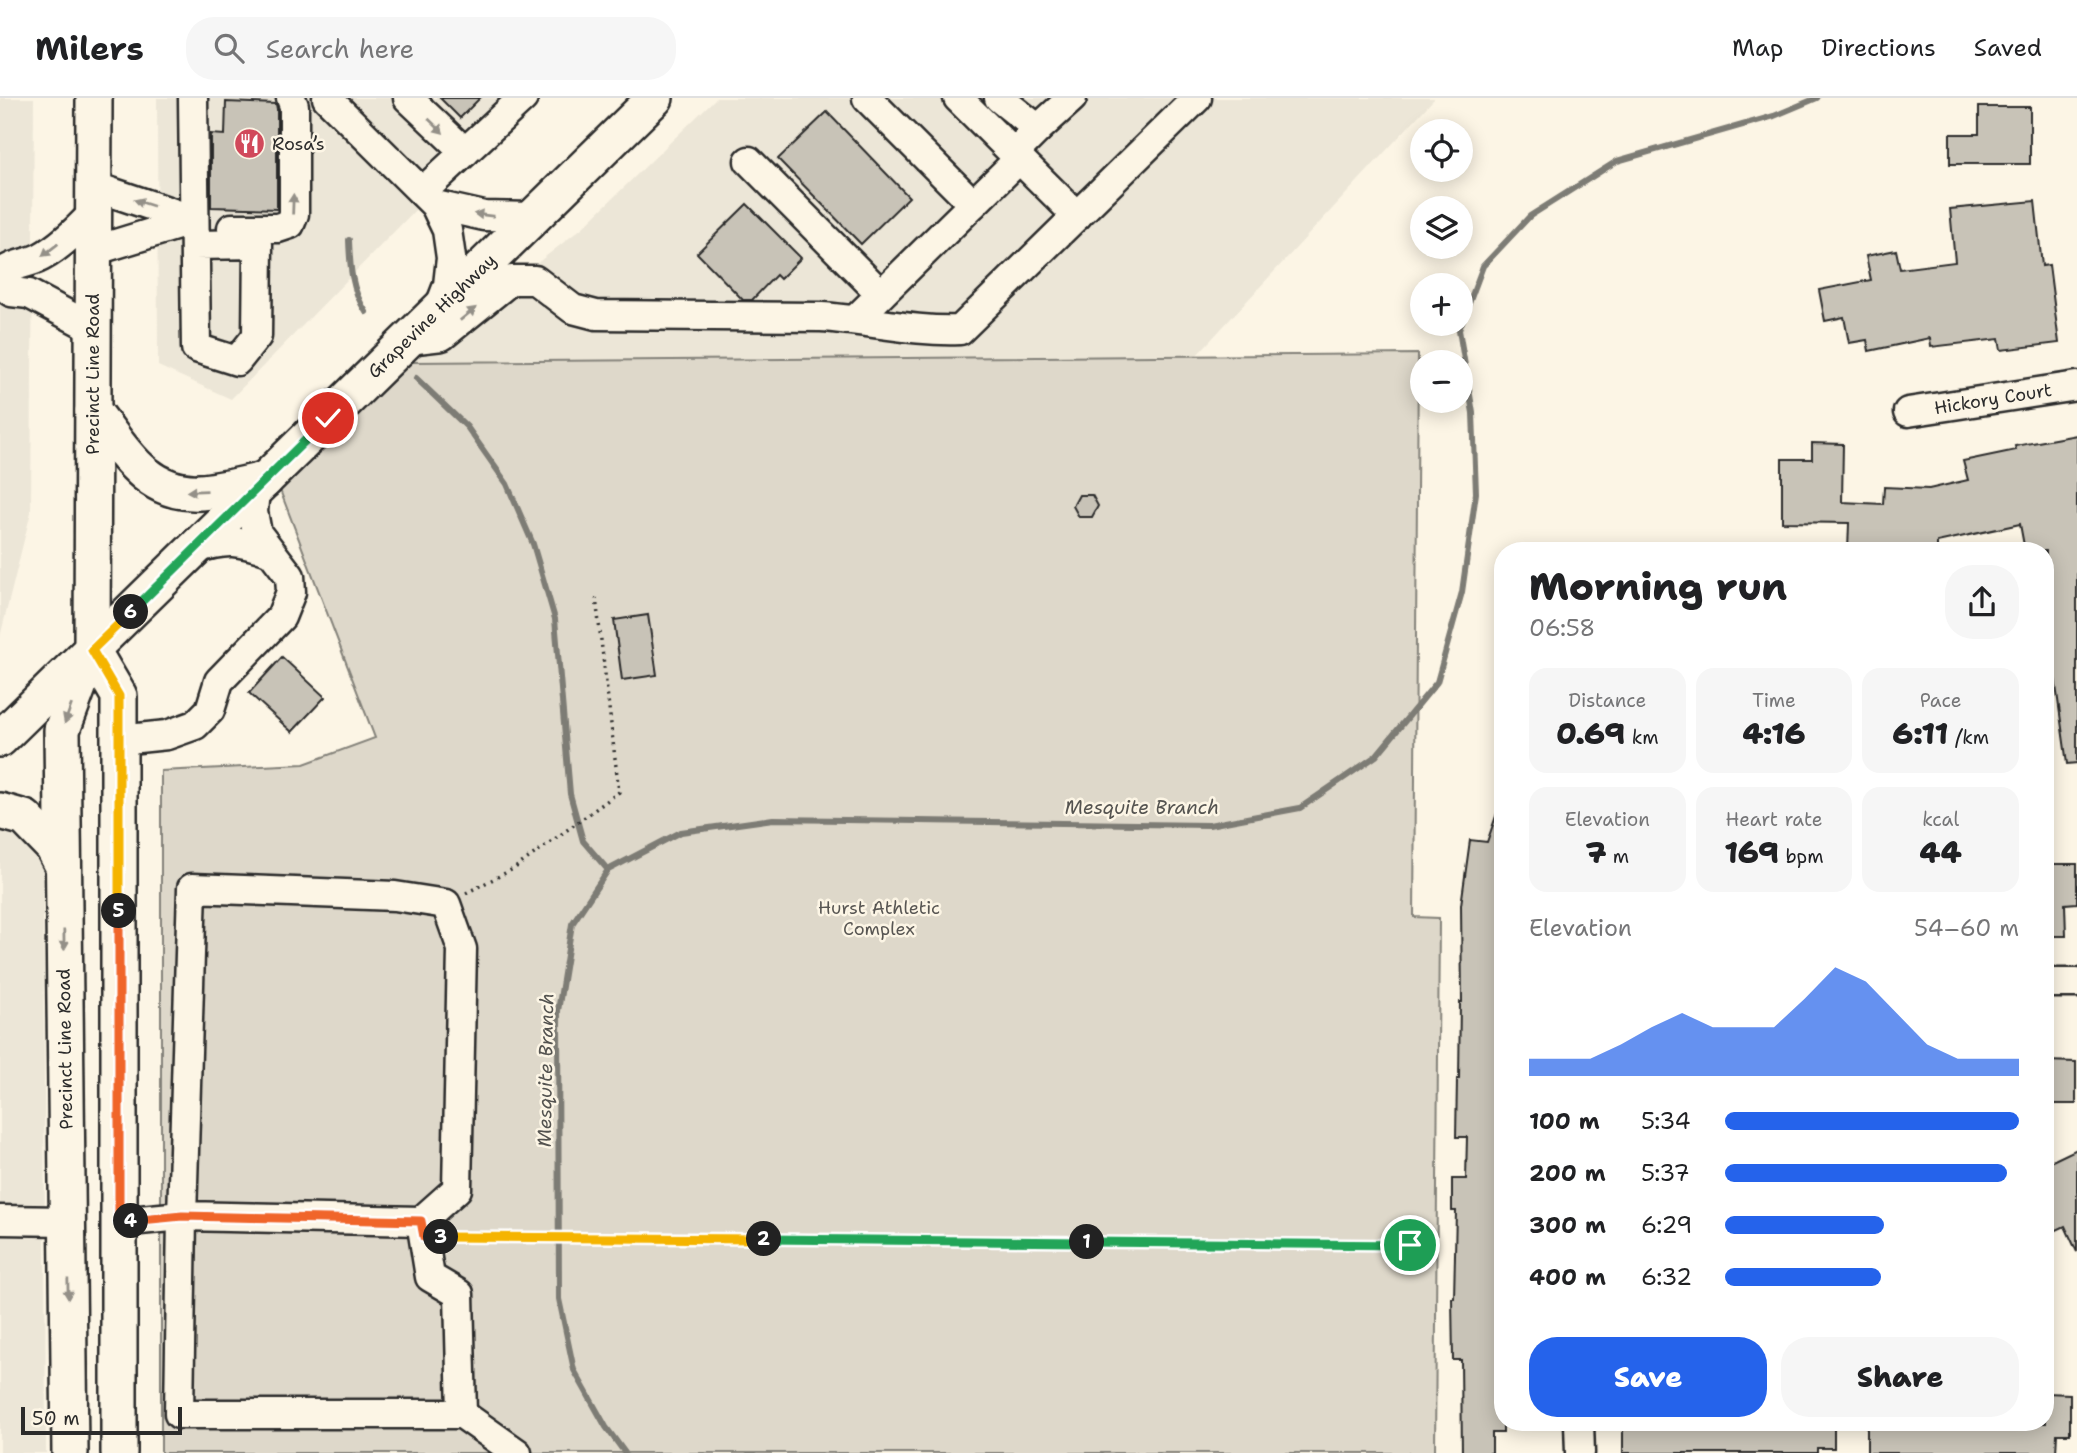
<!DOCTYPE html>
<html lang="en">
<head>
<meta charset="utf-8">
<style>
	:root { --surface:#fff; --page:#f6f6f6; --text:#202124; --muted:#757577; --line:#e0e0e0; --accent:#2563eb }
	body { margin:0; font-family:"Shantell Sans",sans-serif; background:var(--page); color:var(--text); height:100vh; display:flex; flex-direction:column; font-size:26px; white-space:nowrap }
	* { box-sizing:border-box; margin:0 }
	p { font-size:23px; color:var(--muted) }
	.icon { flex:none; width:38px; height:38px; fill:none; stroke:currentColor; stroke-width:2; stroke-linecap:round; stroke-linejoin:round }
	.map { position:relative; flex:1; overflow:hidden }
	.details { position:absolute; left:1494px; top:444px; width:560px; height:889px; display:flex; flex-direction:column; background:var(--surface); border-radius:28px; box-shadow:0 4px 18px #0003 }
	.details>* { flex:none }
	.buttons { position:absolute; left:1410px; top:21px; display:grid; gap:14px }
	.buttons a { display:grid; place-items:center; width:63px; height:63px; border-radius:50%; background:var(--surface); box-shadow:0 4px 18px #0003; font-size:35px }
	.scale { position:absolute; left:21px; bottom:18px; width:161px; box-sizing:border-box; padding-left:7px; border:4px solid #2b2b2b; border-top:0; font-size:19px; line-height:24px; white-space:nowrap; color:#2b2b2b; -webkit-text-stroke:5px #fcf5e5; paint-order:stroke }
	.pin { position:absolute; display:grid; place-items:center; width:60px; height:60px; color:#fff; margin:-30px; border:4px solid #fff; border-radius:50%; box-shadow:0 2px 7px #0007 }
	.km { position:absolute; width:35px; height:35px; margin:-18px; border-radius:50%; background:#222; color:#fff; font-size:19px; line-height:35px; text-align:center }
	.round { display:grid; place-items:center; flex:none; width:74px; height:74px; border-radius:28px; background:var(--page) }
	.headline { display:flex; align-items:center; justify-content:space-between; height:119px; padding:0 35px }
	h1 { font-size:38px; font-weight:800; line-height:52px }
	.stats { display:grid; grid-template-columns:repeat(3,1fr); gap:10px; height:119px; padding:7px 35px }
	.stats div { display:grid; align-content:center; border-radius:18px; background:var(--page); text-align:center }
	.stats b { font-size:30px; font-weight:800 }
	.stats small { font-size:19px; font-weight:400 }
	.stats p { font-size:19px }
	.chart { height:196px; padding:14px 35px }
	.chart p { display:flex; justify-content:space-between }
	.chart svg { width:100%; height:126px; margin-top:7px; fill:var(--accent); opacity:.7 }
	.cta { display:flex; gap:14px; margin-top:auto; padding:14px 35px }
	.cta a { flex:1; height:80px; border-radius:28px; background:var(--accent); color:#fff; font-size:28px; font-weight:800; line-height:80px; text-align:center }
	.cta a+a { background:var(--page); color:var(--text) }
	ul { padding:0 35px; list-style:none; font-size:23px }
	li { display:grid; grid-template-columns:112px 84px 1fr; align-items:center; height:52px }
	li i { height:18px; border-radius:9px; background:var(--accent) }
	header { display:flex; align-items:center; gap:42px; box-sizing:border-box; height:98px; padding:0 35px; background:var(--surface); border-bottom:2px solid var(--line) }
	header strong { font-size:33px }
	nav { display:flex; gap:38px; margin-inline-start:auto; font-size:24px }
	.search { width:490px; height:63px; background:var(--page); display:flex; align-items:center; gap:18px; box-sizing:border-box; padding:0 24px; border-radius:28px; color:var(--muted); font-size:26px }
	.map>svg:first-child { display:block }
	.built { fill:#ece6d7 }
	.green { fill:#ded8ca; stroke:#84827a; stroke-width:2 }
	.lines { fill:none; stroke-linecap:round; stroke-linejoin:round }
	.stream { stroke:#7d7b74; stroke-width:6 }
	.building { fill:#c8c3b7; stroke:#2b2b2b; stroke-width:2 }
	.minor-casing { stroke:#2b2b2b; stroke-width:33 }
	.major-casing { stroke:#2b2b2b; stroke-width:40 }
	.path { stroke:#2b2b2b; stroke-width:3.5; stroke-dasharray:2 5; stroke-linecap:butt }
	.minor { stroke:#fcf5e5; stroke-width:28 }
	.major { stroke:#fcf5e5; stroke-width:35 }
	.oneway { fill:#949088 }
	.split-1-casing { stroke:#fff; stroke-width:14 }
	.split-2-casing { stroke:#fff; stroke-width:14 }
	.split-3-casing { stroke:#fff; stroke-width:14 }
	.split-4-casing { stroke:#fff; stroke-width:14 }
	.split-5-casing { stroke:#fff; stroke-width:14 }
	.split-6-casing { stroke:#fff; stroke-width:14 }
	.split-7-casing { stroke:#fff; stroke-width:14 }
	.split-1 { stroke:#22a559; stroke-width:9 }
	.split-2 { stroke:#22a559; stroke-width:9 }
	.split-3 { stroke:#f5b400; stroke-width:9 }
	.split-4 { stroke:#f0652b; stroke-width:9 }
	.split-5 { stroke:#f0652b; stroke-width:9 }
	.split-6 { stroke:#f5b400; stroke-width:9 }
	.split-7 { stroke:#22a559; stroke-width:9 }
	.labels { text-anchor:middle; stroke-width:5; stroke-linejoin:round; paint-order:stroke }
	.poi-label { font-size:18px; fill:#2b2b2b; stroke:#fcf5e5; text-anchor:start }
	.street-label { font-size:18px; fill:#2b2b2b; stroke:#fcf5e5 }
	.park-label { font-size:18px; fill:#585653; stroke:#fcf5e5 }
	.water-label { font-size:19px; font-style:italic; fill:#545350; stroke:#fcf5e5 }
</style>
</head>
<body>
<header>
<strong>Milers</strong>
<div class="search"><svg class="icon" aria-label="search" viewBox="0 0 24 24"><circle cx="10" cy="10" r="6"/><path d="M15 15l6 6"/></svg>Search here</div>
<nav><a>Map</a><a>Directions</a><a>Saved</a></nav>
</header>
<div class="map">
<svg width="2077" height="1355" viewBox="0 0 2077 1355">
	<rect width="100%" height="100%" fill="#fcf5e5"/>
	<filter id="ink" filterUnits="userSpaceOnUse"><feTurbulence type="fractalNoise" baseFrequency=".0143" numOctaves="2"/><feDisplacementMap in="SourceGraphic" scale="14" xChannelSelector="R" yChannelSelector="G"/><feConvolveMatrix kernelMatrix="1 2 1 2 8 2 1 2 1" color-interpolation-filters="sRGB"/></filter>
	<g filter="url(#ink)">
		<g class="built">
			<path d="M0,0H34L31,414L0,539Z"/>
			<path d="M157,0H530L463,63L231,301L158,268Z"/>
			<path d="M716,0H1434V1L1196,258L411,264L582,130Z"/>
			<path d="M0,721L31,741L43,768L46,1355H0Z"/>
		</g>
		<path class="green" d="M1418,256L1414,819L1439,820L1435,1355H161V673L304,666L375,640L280,392L411,264Z"/>
		<g class="lines">
			<g class="stream">
				<path d="M349,142C350,168 351,191 366,214"/>
				<path d="M416,280L467,329L507,386L533,446L555,521L570,696L583,743L608,772"/>
				<path d="M625,1355L606,1329L574,1272L559,1201L558,913L572,826L608,772L681,734L773,721L1209,727L1300,710L1376,658L1437,584L1462,494L1476,395L1473,315L1459,232L1483,168L1530,118L1617,63L1774,18L1817,0"/>
			</g>
		</g>
		<g class="building">
			<path d="M440,0H480L460,20Z"/>
			<path d="M226,4L276,6L277,11V111L211,109V36L225,37Z"/>
			<path d="M1979,9H2030V66H1950V36H1979Z"/>
			<path d="M827,14L909,99L861,146L778,61Z"/>
			<path d="M2035,103L2042,168L2049,167L2059,245L2001,252L1999,241L1931,249L1930,240L1869,253L1867,242L1849,245L1844,219L1825,223L1819,192L1871,182L1866,158L1896,152L1900,171L1955,164L1950,111Z"/>
			<path d="M747,106L801,160L780,181L776,177L752,202H743L697,155Z"/>
			<path d="M2077,337V665L2067,666L2050,545L2046,546V453H2025L2020,426L1937,444V453H1848L1849,425L1782,424V361H1812V345L1843,346L1842,404L1883,406L1884,389L1929,391L1968,382L1963,363L2016,352L2015,348Z"/>
			<path d="M1079,397H1092L1098,408L1092,419H1079L1073,408Z"/>
			<path d="M648,517L657,577L622,582L614,522Z"/>
			<path d="M282,559L325,599L292,634L249,595Z"/>
			<path d="M1501,704L1503,705V1335H1492V1355H1462L1461,1262H1453L1452,1200H1454L1456,1113H1452V1081H1466L1467,1039H1456L1457,981H1459L1460,904H1462L1461,807L1470,742L1487,744Z"/>
			<path d="M2046,766H2077V805L2065,806L2066,838H2046Z"/>
			<path d="M2046,963L2076,964V1006H2046Z"/>
			<path d="M2077,1051V1154L2065,1128L2046,1137V1066Z"/>
			<path d="M2046,1295L2070,1296V1336H2057L2056,1355H1867V1325H2046Z"/>
			<path d="M1623,1325H1834V1350H1817V1355H1623Z"/>
		</g>
		<g class="lines">
			<defs>
				<g id="minor">
					<path d="M193,0L196,250L237,263L257,238L258,146L195,147"/>
					<path d="M327,0L435,107L447,132L451,160L448,187L438,213"/>
					<path d="M408,0L465,54"/>
					<path d="M867,0L973,106"/>
					<path d="M958,0L1077,118"/>
					<path d="M999,0L1038,31L1013,56"/>
					<path d="M1038,31L1072,0"/>
					<path d="M749,63L881,196"/>
					<path d="M93,88L194,122"/>
					<path d="M422,94L523,0"/>
					<path d="M435,107L484,118L533,119"/>
					<path d="M232,130H278L290,126L294,116V8L291,0"/>
					<path d="M93,153L194,122"/>
					<path d="M0,176C16,164 26,167 41,159C58,150 80,129 93,115"/>
					<path d="M0,185L11,194L29,196L83,225L93,233"/>
					<path d="M856,221L1019,61"/>
					<path d="M408,242L442,238L511,182H535L573,211L596,217L821,219C868,222 914,234 960,232L1197,0"/>
					<path d="M1908,314L2077,288"/>
					<path d="M195,451C227,441 238,442 269,453"/>
					<path d="M119,642L167,637L195,627L210,612L219,583L281,519L291,494L290,478L257,435L253,414L255,392"/>
					<path d="M2046,885H2077"/>
					<path d="M0,1122L67,1123"/>
					<path d="M421,1123L182,1118L192,790L395,798L446,806L462,851L457,1091L421,1123L430,1179L459,1196L462,1316"/>
					<path d="M119,1124L182,1118L179,1316H462L517,1355"/>
					<path d="M1579,1325L1580,1355"/>
				</g>
				<g id="major">
					<path d="M93,313C123,351 146,397 200,394C221,393 244,386 265,382"/>
					<path d="M92,552L119,598V1355"/>
					<path d="M0,641L655,0"/>
					<path d="M0,713L25,720L53,749L63,768"/>
					<path d="M70,1355L62,632L92,552L94,0"/>
				</g>
			</defs>
			<use href="#minor" class="minor-casing"/>
			<use href="#major" class="major-casing"/>
			<g class="path">
				<path d="M466,795L515,770L619,694L596,500"/>
				<path d="M446,1139L1410,1147"/>
			</g>
			<use href="#minor" class="minor"/>
			<use href="#major" class="major"/>
		</g>
		<defs><path id="oneway-solid" d="M-6-.8H1V-3.2L6.5 0L1 3.2V.8H-6Z" transform="scale(1.75)"/></defs>
		<g class="oneway">
			<use href="#oneway-solid" transform="translate(436 28) rotate(44)"/>
			<use href="#oneway-solid" transform="translate(144 105) rotate(-162)"/>
			<use href="#oneway-solid" transform="translate(293 106) rotate(-88)"/>
			<use href="#oneway-solid" transform="translate(484 117) rotate(-173)"/>
			<use href="#oneway-solid" transform="translate(50 152) rotate(142)"/>
			<use href="#oneway-solid" transform="translate(468 216) rotate(-39)"/>
			<use href="#oneway-solid" transform="translate(197 393) rotate(178)"/>
			<use href="#oneway-solid" transform="translate(68 616) rotate(110)"/>
			<use href="#oneway-solid" transform="translate(64 842) rotate(89)"/>
			<use href="#oneway-solid" transform="translate(68 1191) rotate(89)"/>
		</g>
	</g>
	<g class="lines" filter="url(#ink)">
		<defs>
			<path id="split-1" d="M1087,1144L1410,1147"/>
			<path id="split-2" d="M764,1141L1087,1144"/>
			<path id="split-3" d="M441,1139L764,1141"/>
			<path id="split-4" d="M131,1123L182,1118L421,1123L424,1139H441"/>
			<path id="split-5" d="M119,813V1124L131,1123"/>
			<path id="split-6" d="M119,813V598L92,552L131,514"/>
			<path id="split-7" d="M131,514L328,320"/>
		</defs>
		<use href="#split-1" class="split-1-casing"/>
		<use href="#split-2" class="split-2-casing"/>
		<use href="#split-3" class="split-3-casing"/>
		<use href="#split-4" class="split-4-casing"/>
		<use href="#split-5" class="split-5-casing"/>
		<use href="#split-6" class="split-6-casing"/>
		<use href="#split-7" class="split-7-casing"/>
		<use href="#split-1" class="split-1"/>
		<use href="#split-2" class="split-2"/>
		<use href="#split-3" class="split-3"/>
		<use href="#split-4" class="split-4"/>
		<use href="#split-5" class="split-5"/>
		<use href="#split-6" class="split-6"/>
		<use href="#split-7" class="split-7"/>
	</g>
	<defs>
		<symbol id="restaurant-disc" viewBox="-11 -11 22 22"><circle r="9.5" fill="#d1495b" stroke="#fcf5e5"/><path d="M-5-6h1v4h1v-4h1v4h1v-4h1v5L-1.5 .5V6h-2V.5L-5-1ZM5-6V6H3V1.5H1.5Q1.5-4 5-6Z" fill="#fff"/></symbol>
	</defs>
	<g fill-rule="evenodd">
		<use href="#restaurant-disc" x="232" y="28" width="35" height="35"/>
	</g>
	<g class="labels">
		<g class="poi-label">
			<text x="272" y="52">Rosa’s</text>
		</g>
		<g class="street-label">
			<text transform="translate(432 218) rotate(-44)" y="6">Grapevine Highway</text>
			<text transform="translate(93 276) rotate(-90)" y="6">Precinct Line Road</text>
			<text transform="translate(1993 301) rotate(-9)" y="6">Hickory Court</text>
			<text transform="translate(65 951) rotate(-91)" y="6">Precinct Line Road</text>
		</g>
		<g class="park-label">
			<text x="879" y="816">Hurst Athletic<tspan x="879" dy="21">Complex</tspan></text>
		</g>
		<g class="water-label">
			<text x="1142" y="716">Mesquite Branch</text>
			<text transform="translate(545 972) rotate(-89)" y="7">Mesquite Branch</text>
		</g>
	</g>
</svg>
<div class="buttons">
<a><svg class="icon" aria-label="locate" viewBox="0 0 24 24"><circle cx="12" cy="12" r="6"/><path d="M12 2v4M12 18v4M2 12h4M18 12h4"/></svg></a>
<a><svg class="icon" aria-label="layers" viewBox="0 0 24 24"><path d="M12 4l9 5-9 5-9-5zM3 14l9 5 9-5"/></svg></a>
<a>+</a>
<a>−</a>
</div>
<div class="scale">50 m</div>
<div class="pin" style="left:1410px;top:1147px;background:#1e9e55"><svg class="icon" aria-label="arrive" viewBox="0 0 24 24"><path d="M6 21V4h12l-3 4 3 4H6"/></svg></div>
<div class="pin" style="left:328px;top:320px;background:#d93025"><svg class="icon" aria-label="check" viewBox="0 0 24 24"><path d="M5 12l5 5 9-10"/></svg></div>
<b class="km" style="left:1087px;top:1144px">1</b>
<b class="km" style="left:764px;top:1141px">2</b>
<b class="km" style="left:441px;top:1139px">3</b>
<b class="km" style="left:131px;top:1123px">4</b>
<b class="km" style="left:119px;top:813px">5</b>
<b class="km" style="left:131px;top:514px">6</b>
<section class="details">
<div class="headline"><div><h1>Morning run</h1><p>06:58</p></div><a class="round"><svg class="icon" aria-label="share" viewBox="0 0 24 24"><path d="M12 15V3M7 8l5-5 5 5M5 13v7h14v-7"/></svg></a></div>
<div class="stats">
<div><p>Distance</p><b>0.69<small> km</small></b></div>
<div><p>Time</p><b>4:16</b></div>
<div><p>Pace</p><b>6:11<small> /km</small></b></div>
</div>
<div class="stats">
<div><p>Elevation</p><b>7<small> m</small></b></div>
<div><p>Heart rate</p><b>169<small> bpm</small></b></div>
<div><p>kcal</p><b>44</b></div>
</div>
<div class="chart"><p><span>Elevation</span>54–60 m</p>
<svg viewBox="0 0 160 44" preserveAspectRatio="none"><path d="M0 44V38L10 38L20 38L30 33L40 27L50 22L60 27L70 27L80 27L90 17L100 6L110 11L120 22L130 33L140 38L150 38L160 38V44z"/></svg>
</div>
<ul>
<li><b>100 m</b>5:34<i style="width:100%"></i></li>
<li><b>200 m</b>5:37<i style="width:96%"></i></li>
<li><b>300 m</b>6:29<i style="width:54%"></i></li>
<li><b>400 m</b>6:32<i style="width:53%"></i></li>
</ul>
<div class="cta"><a>Save</a><a>Share</a></div>
</section>
</div>
</body>
</html>
